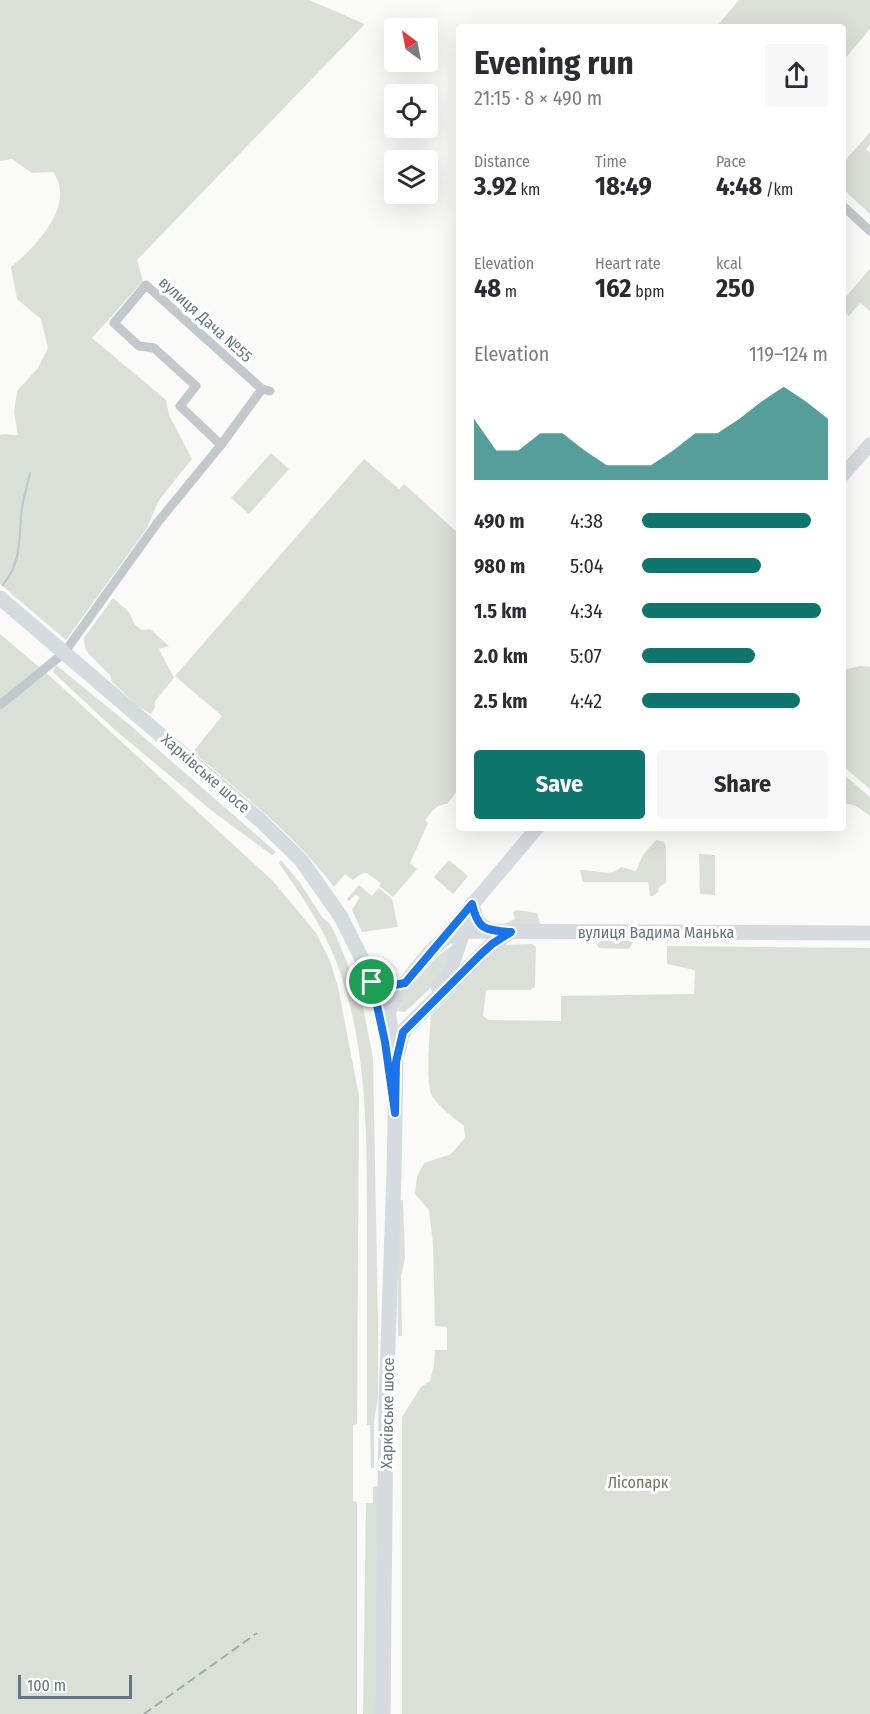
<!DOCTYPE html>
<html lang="en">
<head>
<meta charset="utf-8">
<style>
	:root { --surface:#fff; --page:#f7f7f7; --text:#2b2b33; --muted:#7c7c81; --accent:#0f766e }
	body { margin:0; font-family:"Fira Sans Condensed",sans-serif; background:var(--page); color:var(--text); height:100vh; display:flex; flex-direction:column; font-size:22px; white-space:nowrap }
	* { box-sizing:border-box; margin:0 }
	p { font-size:20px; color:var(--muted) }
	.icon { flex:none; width:33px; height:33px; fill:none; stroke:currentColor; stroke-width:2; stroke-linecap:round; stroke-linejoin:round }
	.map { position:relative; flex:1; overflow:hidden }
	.panel { position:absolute; left:456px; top:24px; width:390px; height:807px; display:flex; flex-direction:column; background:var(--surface); border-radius:6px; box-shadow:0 6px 24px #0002 }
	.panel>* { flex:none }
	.needle { width:39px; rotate:328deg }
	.tools { position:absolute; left:384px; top:18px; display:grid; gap:12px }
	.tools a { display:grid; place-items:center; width:54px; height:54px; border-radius:6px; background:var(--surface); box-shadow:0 6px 24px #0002; font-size:30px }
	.scale { position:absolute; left:18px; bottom:15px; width:114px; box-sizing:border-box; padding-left:6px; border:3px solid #657683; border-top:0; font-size:16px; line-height:21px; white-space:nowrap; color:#657683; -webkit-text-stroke:4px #fff; paint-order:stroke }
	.pin { position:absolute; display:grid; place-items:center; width:51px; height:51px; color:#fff; margin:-26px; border:3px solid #fff; border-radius:50%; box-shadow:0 2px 6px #0007 }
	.round { display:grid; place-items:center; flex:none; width:63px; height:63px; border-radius:6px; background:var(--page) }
	.overview { display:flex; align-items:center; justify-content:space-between; height:102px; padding:0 18px }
	h1 { font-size:33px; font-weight:700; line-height:45px }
	.metrics { display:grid; grid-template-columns:repeat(3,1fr); gap:9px; height:102px; padding:6px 18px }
	.metrics div { display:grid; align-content:center }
	.metrics b { font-size:26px; font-weight:700 }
	.metrics small { font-size:16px; font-weight:400 }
	.metrics p { font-size:16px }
	.chart { height:168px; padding:12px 18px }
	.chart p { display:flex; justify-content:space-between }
	.chart svg { width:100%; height:108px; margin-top:6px; fill:var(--accent); opacity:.7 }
	.cta { display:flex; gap:12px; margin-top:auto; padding:12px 18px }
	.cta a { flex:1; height:69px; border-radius:6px; background:var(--accent); color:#fff; font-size:24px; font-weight:700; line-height:69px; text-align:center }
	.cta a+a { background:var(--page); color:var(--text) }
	ul { padding:0 18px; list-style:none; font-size:20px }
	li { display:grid; grid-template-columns:96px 72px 1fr; align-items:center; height:45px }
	li i { height:15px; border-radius:8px; background:var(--accent) }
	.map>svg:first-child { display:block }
	.green { fill:#dadfd7 }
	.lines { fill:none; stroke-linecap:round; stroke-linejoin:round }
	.stream { stroke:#bbc7cb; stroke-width:2 }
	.street { stroke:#c3c8cc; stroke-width:9 }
	.secondary { stroke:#d6dbdf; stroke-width:14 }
	.primary { stroke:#d6dbdf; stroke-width:15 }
	.rail { stroke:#a2aab0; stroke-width:2; stroke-dasharray:9 4.5; stroke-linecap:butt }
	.route-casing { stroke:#fff; stroke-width:12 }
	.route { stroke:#1a73e8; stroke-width:8 }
	.labels { text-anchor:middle; stroke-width:6; stroke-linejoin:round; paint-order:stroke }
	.street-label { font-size:16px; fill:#657683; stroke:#fff }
	.park-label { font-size:16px; fill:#687a64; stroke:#fff }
</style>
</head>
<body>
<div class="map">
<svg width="870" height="1714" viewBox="0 0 870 1714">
	<rect width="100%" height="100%" fill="#fafaf8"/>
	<g class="green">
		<path d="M0,0H309L365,24L137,260L143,281L92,338L166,400L169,415L192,459L159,500L147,528L66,640L0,584V435C7,433 11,436 18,435L14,412L17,391L38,368L48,348L41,319L17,299L11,267C35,248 77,204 53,172L32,173L12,159L0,161Z"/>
		<path d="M739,0H870V29L843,61V27H716Z"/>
		<path d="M870,132V144L866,149L870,153V214L843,189V163Z"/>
		<path d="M870,269V311L860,303L849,316L843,311V300Z"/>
		<path d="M271,453L289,469L249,514L231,498Z"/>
		<path d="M364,459L399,489L404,484L459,534V789L447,804C437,803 431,813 425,820L428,823L410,863L417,869L393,897L379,886L381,883L367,873L361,874L353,880L345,874L334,887C294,834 242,794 193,752L222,716L175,676Z"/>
		<path d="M113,598L129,612L135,625L142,630L150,629L169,646L159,649L174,678L155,701V707L151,714L139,707L112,682L110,675L87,652L85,647L84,638Z"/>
		<path d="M0,634L52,678L273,881L316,933L330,961L338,987L359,1096L357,1424L353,1425V1501L357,1502V1714H0Z"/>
		<path d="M56,665L131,726L276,852L272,855L211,810L114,729L53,672Z"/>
		<path d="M860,666L870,667V789L843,766V670Z"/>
		<path d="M843,774L870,797V816L856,806L843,803Z"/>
		<path d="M656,840L664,842L666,847V883L659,887L658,892L653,896H650L648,882H583L580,870C595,869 610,878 621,867L636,871L643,855Z"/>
		<path d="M699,854L715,855V895L700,894Z"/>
		<path d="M281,860L300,883L322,917L330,924L337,938L361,997L373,1058L378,1322V1397L374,1421V1468H371L370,1425H367C367,1358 367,1292 367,1225C367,1137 368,1045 336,961C322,925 301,895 279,863Z"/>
		<path d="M449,860L468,876L453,894L434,877Z"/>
		<path d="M359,885L372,896L379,888L392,899L398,927L362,932L352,910L360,897L355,895L349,901L347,899Z"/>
		<path d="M517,910L537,913L541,926L504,924L515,919L513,912Z"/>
		<path d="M600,941H630L633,943L629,949L599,948L597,945Z"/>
		<path d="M457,943L437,982L405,1012L398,1011C404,992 438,951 457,943Z"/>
		<path d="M532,944L536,947L535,987L530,990H486L483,1016L489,1020L561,1021V996L694,994L695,970L667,964V946L870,948V1714H402V1417L421,1387L430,1381L434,1366L435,1350H447V1327L435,1326L433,1244L429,1210L415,1194L417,1177L424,1163L451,1154L465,1138L464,1126C453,1117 440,1108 432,1096C425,1085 430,1030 431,1015L501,945Z"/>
		<path d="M403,1200L405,1258L401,1277L402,1336H398L397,1201Z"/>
		<path d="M376,1486L381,1487L378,1714H363L366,1503H373V1487Z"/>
	</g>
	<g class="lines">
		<path class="stream" d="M3,585C21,562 19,542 21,516C22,501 27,487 30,473"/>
		<g class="street">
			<path d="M843,206L870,231"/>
			<path d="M221,445L180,406L196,386L154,348L139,346L114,323L146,285L262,389"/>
			<path d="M0,705L64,653L158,522L221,445L262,389L270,391"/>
		</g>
		<g class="secondary">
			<path d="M843,475L870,444"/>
			<path d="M444,938L537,828"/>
			<path d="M438,988L451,969L466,925"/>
		</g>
		<g class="primary">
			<path d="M0,598L260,820L301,860L341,917L388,1011L396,1062L394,1173L386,1403L383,1714"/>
			<path d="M472,904L477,921L489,931"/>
			<path d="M387,1018C390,999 428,952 443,940C450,934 462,933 470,931L870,933"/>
			<path d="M398,1052L402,1035L406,1028L492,944L511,932"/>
		</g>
		<path class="rail" d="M144,1714L257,1633"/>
	</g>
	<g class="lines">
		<defs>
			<path id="route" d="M472,904C478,930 485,930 511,932L492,944L479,956L403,1032L396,1062L395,1113L385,1042L372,982L389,986L405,983Z"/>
		</defs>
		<use href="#route" class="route-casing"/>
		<use href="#route" class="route"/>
	</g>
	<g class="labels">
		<g class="street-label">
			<text transform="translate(206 319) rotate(42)" y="6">вулиця Дача №55</text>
			<text transform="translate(206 773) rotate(41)" y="6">Харківське шосе</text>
			<text x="656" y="938">вулиця Вадима Манька</text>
			<text transform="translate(387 1413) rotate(-89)" y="6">Харківське шосе</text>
		</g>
		<g class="park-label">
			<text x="638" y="1488">Лісопарк</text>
		</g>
	</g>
</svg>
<div class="tools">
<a><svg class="needle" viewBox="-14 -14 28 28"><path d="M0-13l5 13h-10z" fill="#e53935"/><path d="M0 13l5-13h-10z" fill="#7c7c81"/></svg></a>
<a><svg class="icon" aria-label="locate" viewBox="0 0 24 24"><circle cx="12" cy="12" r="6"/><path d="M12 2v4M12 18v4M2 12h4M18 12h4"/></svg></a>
<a><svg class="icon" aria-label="layers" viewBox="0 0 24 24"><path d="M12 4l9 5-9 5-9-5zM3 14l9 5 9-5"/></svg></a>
</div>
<div class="scale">100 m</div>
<div class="pin" style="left:372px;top:982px;background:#1e9e55"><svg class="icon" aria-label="arrive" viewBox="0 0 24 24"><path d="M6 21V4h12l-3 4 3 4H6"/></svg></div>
<section class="panel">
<div class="overview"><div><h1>Evening run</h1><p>21:15 · 8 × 490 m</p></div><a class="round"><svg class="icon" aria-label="share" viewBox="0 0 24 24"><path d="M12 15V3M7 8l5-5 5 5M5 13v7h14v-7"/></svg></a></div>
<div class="metrics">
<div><p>Distance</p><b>3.92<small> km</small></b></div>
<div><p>Time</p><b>18:49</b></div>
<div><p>Pace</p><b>4:48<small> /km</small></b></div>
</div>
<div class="metrics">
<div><p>Elevation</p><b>48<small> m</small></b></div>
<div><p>Heart rate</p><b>162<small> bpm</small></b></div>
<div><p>kcal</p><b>250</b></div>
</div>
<div class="chart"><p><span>Elevation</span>119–124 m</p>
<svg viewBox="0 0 160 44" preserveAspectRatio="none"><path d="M0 44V19L10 32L20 32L30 25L40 25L50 32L60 38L70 38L80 38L90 32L100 25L110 25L120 19L130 12L140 6L150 12L160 19V44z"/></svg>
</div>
<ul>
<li><b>490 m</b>4:38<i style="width:91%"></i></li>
<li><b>980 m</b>5:04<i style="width:64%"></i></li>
<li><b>1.5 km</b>4:34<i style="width:96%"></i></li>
<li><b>2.0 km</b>5:07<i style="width:61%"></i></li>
<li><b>2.5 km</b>4:42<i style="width:85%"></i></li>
</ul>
<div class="cta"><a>Save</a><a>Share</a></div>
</section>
</div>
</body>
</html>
